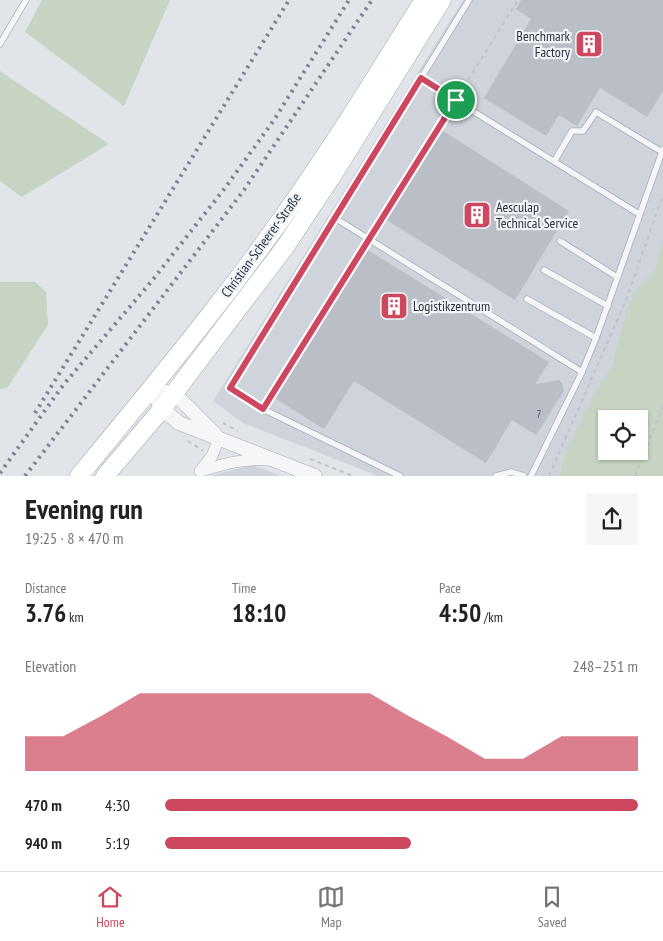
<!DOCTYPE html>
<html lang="en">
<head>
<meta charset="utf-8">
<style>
	:root { --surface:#fff; --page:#f6f6f6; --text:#222; --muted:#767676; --line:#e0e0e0; --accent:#cd485f }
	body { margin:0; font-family:"PT Sans Narrow",sans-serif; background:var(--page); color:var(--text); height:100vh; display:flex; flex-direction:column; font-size:19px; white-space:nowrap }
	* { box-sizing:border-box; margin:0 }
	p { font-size:16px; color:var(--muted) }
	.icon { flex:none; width:28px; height:28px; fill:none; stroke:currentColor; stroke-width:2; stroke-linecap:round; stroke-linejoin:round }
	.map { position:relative; height:476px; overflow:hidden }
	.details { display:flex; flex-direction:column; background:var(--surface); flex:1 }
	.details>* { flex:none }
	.buttons { position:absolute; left:598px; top:410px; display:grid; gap:10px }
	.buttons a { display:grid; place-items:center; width:50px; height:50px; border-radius:0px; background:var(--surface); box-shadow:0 1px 4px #0004; font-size:25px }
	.pin { position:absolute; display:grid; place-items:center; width:42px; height:42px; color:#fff; margin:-21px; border:2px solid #fff; border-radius:50%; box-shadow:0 1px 5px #0007 }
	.round { display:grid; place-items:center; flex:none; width:52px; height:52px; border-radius:0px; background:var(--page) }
	.overview { display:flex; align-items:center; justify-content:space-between; height:85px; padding:0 25px }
	h1 { font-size:28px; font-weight:600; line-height:38px }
	.metrics { display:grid; grid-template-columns:repeat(3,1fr); gap:8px; height:85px; padding:5px 25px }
	.metrics div { display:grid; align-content:center }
	.metrics b { font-size:25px; font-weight:600 }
	.metrics small { font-size:14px; font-weight:400 }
	.metrics p { font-size:14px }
	.chart { height:140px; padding:10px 25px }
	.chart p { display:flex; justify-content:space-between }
	.chart svg { width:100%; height:90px; margin-top:5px; fill:var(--accent); opacity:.7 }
	ul { padding:0 25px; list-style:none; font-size:16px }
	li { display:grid; grid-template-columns:80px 60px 1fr; align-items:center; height:38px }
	li i { height:12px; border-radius:6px; background:var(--accent) }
	.dock { display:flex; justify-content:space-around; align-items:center; height:70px; border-top:1px solid var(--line); background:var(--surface); font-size:14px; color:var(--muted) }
	.dock a { display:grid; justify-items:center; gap:2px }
	.dock .current { color:var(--accent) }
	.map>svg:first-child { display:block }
	.built { fill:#cfd4dc }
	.green { fill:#c7d4c3; fill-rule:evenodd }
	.building { fill:#b9bec7 }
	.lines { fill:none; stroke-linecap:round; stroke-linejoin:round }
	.service-casing { stroke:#a6acb4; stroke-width:7 }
	.minor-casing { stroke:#a6acb4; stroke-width:12 }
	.tertiary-casing { stroke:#a6acb4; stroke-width:15 }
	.primary-casing { stroke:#a1a9b5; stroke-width:19 }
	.path { stroke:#bfc3c9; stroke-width:2; stroke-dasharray:4 4; stroke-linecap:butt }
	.service { stroke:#f4f6f8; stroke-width:5.5 }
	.minor { stroke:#f4f6f8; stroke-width:11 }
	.tertiary { stroke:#f4f6f8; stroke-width:14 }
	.primary { stroke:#fff; stroke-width:18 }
	.rail { stroke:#7b8593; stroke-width:4; stroke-dasharray:2.5 5; stroke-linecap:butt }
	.route-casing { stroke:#fff; stroke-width:10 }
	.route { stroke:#cd485f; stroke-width:6 }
	.labels { text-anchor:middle; stroke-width:4.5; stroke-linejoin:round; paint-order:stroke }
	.number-label { font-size:11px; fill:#4e5663 }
	.poi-label { font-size:14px; fill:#2a3342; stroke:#f1f4f7; text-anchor:start }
	.street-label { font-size:14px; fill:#2a3342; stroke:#f1f4f7 }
</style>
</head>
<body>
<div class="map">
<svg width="663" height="476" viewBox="0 0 663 476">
	<rect width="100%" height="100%" fill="#e1e5ea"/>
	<g class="built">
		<path d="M463,0H663V286L568,476H378L243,423L213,401Z"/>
		<path d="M253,465L282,476H212V475Z"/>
	</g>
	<g class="green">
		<path d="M42,0H170L124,106L25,32Z"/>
		<path d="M0,71L109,144L22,197L0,181Z"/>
		<path d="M663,240V476H559L569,444L597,388L612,366L627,309L636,289L655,270ZM606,419H639V451H606Z"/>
		<path d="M0,282H35L46,292L48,325L7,388L0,389Z"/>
	</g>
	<g class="building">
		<path d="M521,0H663V91L647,117L600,88L577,126L559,115L546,136L484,98L531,19L516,9Z"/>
		<path d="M440,129L569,211L515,300L385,219Z"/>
		<path d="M366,249L549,362L535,384L559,380L562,383L564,391L536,435L512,420L486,463L354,381L324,429L273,397Z"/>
	</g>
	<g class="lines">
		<defs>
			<g id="service">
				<path d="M0,44L26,0"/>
				<path d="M421,79L639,214"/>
				<path d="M555,160L572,131H583L596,112L662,152"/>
				<path d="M335,218L582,372"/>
				<path d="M560,241L617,277"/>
				<path d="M544,270L608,306"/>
				<path d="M527,299L596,338"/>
				<path d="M400,476L263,409L230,388L469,0"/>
				<path d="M496,476L511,472L524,476"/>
				<path d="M531,476L582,372L596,338L663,149"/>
			</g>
			<g id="minor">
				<path d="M200,471L212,456L219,438"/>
				<path d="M201,471C224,464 244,458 268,460"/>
			</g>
			<g id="tertiary">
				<path d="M151,389L162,409L179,423L315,476"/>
				<path d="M166,392L174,393L215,434"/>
			</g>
			<g id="primary">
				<path d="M79,476C165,372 252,267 326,154C360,104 391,51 424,0"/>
				<path d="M105,476L162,409L285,247L334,173L442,0"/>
			</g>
		</defs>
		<use href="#service" class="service-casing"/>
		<use href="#minor" class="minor-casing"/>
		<use href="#tertiary" class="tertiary-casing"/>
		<use href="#primary" class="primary-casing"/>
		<g class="path">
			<path d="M460,93L518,0"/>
			<path d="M374,231L451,108"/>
			<path d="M268,401L365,246"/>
			<path d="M223,423L238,431"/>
			<path d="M188,441L203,451"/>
			<path d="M310,459L353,476"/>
			<path d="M549,476L626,300L663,195"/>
			<path d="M635,476L663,406"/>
		</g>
		<use href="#service" class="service"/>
		<use href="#minor" class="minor"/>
		<use href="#tertiary" class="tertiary"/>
		<use href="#primary" class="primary"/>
		<g class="rail">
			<path d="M35,413L289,0"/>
			<path d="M0,473L64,384L151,282L225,188L274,120L349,0"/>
			<path d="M25,476L244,190L372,0"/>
		</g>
	</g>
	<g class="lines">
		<defs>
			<path id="route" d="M421,78L456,100L263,409L230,388Z"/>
		</defs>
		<use href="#route" class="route-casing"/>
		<use href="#route" class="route"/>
	</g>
	<defs>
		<symbol id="building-square" viewBox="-11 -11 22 22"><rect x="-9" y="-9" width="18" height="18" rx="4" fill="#cd485f" stroke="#f1f4f7"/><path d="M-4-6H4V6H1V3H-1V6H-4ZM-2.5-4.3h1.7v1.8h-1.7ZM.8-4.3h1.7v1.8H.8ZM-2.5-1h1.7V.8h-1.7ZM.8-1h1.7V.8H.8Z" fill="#fff"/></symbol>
	</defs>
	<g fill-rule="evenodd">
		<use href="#building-square" x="573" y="28" width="32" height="32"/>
		<use href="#building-square" x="461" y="199" width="32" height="32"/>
		<use href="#building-square" x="378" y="290" width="32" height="32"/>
	</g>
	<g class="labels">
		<g class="number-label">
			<text x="539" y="418">7</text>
		</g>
		<g class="poi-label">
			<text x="570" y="41" text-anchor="end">Benchmark<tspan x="570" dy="16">Factory</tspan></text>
			<text x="496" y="212">Aesculap<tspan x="496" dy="16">Technical Service</tspan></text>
			<text x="413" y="311">Logistikzentrum</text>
		</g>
		<g class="street-label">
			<text transform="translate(261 245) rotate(-54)" y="5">Christian-Scheerer-Straße</text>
		</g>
	</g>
</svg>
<div class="buttons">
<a><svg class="icon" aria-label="locate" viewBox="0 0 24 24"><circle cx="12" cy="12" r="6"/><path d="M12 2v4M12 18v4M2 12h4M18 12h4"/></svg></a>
</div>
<div class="pin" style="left:456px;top:100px;background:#1e9e55"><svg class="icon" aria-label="arrive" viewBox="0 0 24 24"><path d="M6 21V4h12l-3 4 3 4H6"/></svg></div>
</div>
<section class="details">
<div class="overview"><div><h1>Evening run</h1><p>19:25 · 8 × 470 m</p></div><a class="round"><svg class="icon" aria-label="share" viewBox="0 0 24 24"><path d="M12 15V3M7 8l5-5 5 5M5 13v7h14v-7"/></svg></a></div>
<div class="metrics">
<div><p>Distance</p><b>3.76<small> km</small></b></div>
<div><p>Time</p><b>18:10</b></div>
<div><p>Pace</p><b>4:50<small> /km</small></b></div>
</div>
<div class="chart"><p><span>Elevation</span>248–251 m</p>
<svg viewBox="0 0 160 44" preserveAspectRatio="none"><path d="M0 44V27L10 27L20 17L30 6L40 6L50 6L60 6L70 6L80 6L90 6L100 17L110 27L120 38L130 38L140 27L150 27L160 27V44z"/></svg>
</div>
<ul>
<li><b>470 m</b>4:30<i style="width:100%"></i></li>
<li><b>940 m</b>5:19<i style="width:52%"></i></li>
</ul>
</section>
<nav class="dock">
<a class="current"><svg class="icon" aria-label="home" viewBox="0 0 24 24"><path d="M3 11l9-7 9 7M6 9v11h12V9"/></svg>Home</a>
<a><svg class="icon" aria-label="map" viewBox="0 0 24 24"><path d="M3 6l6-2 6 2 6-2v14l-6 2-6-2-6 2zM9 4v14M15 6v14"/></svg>Map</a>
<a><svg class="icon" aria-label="saved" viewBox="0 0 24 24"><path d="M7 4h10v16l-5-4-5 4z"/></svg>Saved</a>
</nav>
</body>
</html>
